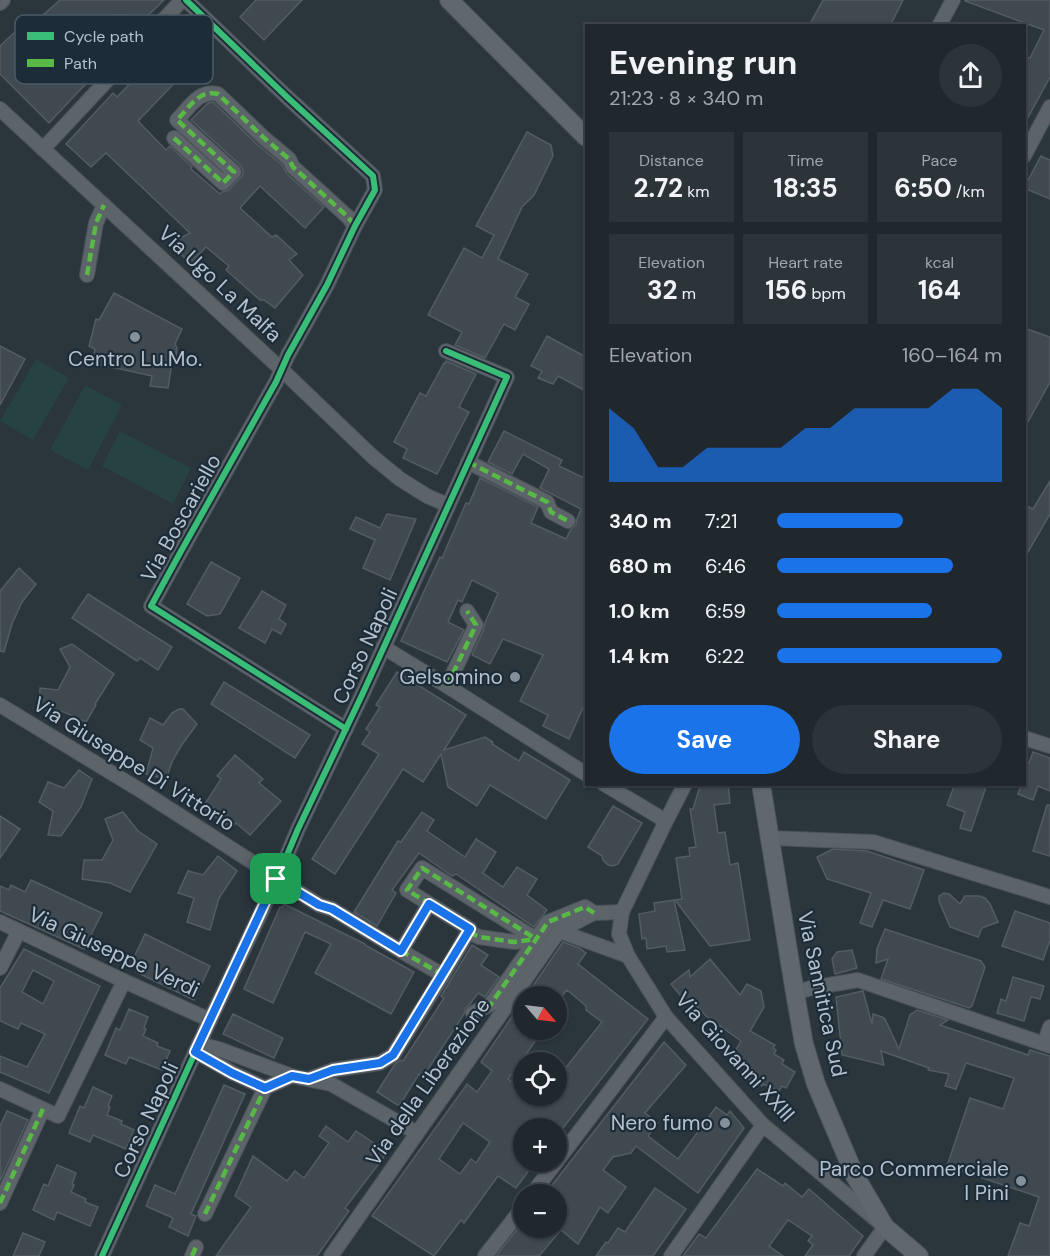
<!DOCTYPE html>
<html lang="en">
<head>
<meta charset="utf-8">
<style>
	:root { --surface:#20282d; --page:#2d3439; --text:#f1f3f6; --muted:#a2a6aa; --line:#3d4449; --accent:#1a73e8 }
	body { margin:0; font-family:"DM Sans",sans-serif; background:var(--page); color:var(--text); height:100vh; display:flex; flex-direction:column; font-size:22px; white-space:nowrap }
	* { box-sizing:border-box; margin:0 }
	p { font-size:20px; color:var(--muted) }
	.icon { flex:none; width:33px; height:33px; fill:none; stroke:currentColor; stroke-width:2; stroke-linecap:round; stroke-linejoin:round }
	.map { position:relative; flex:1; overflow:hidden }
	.details { position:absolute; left:585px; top:24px; width:441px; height:762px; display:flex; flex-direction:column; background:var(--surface); border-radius:0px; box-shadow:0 2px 4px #0004,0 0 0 2px var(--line) }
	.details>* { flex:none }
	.needle { width:39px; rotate:118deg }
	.tools { position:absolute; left:513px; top:986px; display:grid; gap:12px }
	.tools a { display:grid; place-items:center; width:54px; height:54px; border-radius:50%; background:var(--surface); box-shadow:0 2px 4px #0004,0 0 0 2px var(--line); font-size:30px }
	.pin { position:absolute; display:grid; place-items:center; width:51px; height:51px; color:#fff; margin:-26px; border-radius:12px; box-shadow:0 3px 9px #0006 }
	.round { display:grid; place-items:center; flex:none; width:63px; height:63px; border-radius:32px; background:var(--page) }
	.overview { display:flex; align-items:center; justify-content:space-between; height:102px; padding:0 24px }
	h1 { font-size:33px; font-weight:700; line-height:45px }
	.figures { display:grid; grid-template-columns:repeat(3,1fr); gap:9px; height:102px; padding:6px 24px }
	.figures div { display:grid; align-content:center; border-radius:0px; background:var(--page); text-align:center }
	.figures b { font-size:26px; font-weight:700 }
	.figures small { font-size:16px; font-weight:400 }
	.figures p { font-size:16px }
	.chart { height:168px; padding:12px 24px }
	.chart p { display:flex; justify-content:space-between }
	.chart svg { width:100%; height:108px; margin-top:6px; fill:var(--accent); opacity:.7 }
	.action { display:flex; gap:12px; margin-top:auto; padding:12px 24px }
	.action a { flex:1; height:69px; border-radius:36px; background:var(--accent); color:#fff; font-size:24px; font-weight:700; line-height:69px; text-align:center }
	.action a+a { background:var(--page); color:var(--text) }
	ul { padding:0 24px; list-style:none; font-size:20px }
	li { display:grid; grid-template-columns:96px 72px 1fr; align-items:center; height:45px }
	li i { height:15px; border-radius:8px; background:var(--accent) }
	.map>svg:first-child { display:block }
	.green { fill:#264242 }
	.building { fill:#40494f; stroke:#525c63; stroke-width:1.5; fill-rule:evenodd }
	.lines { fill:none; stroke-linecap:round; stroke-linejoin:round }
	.minor-casing { stroke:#495156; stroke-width:16 }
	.secondary-casing { stroke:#495156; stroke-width:20 }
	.minor { stroke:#5c6369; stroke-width:14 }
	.secondary { stroke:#60676e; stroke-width:18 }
	.quiet { stroke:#58b947; stroke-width:4.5; stroke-dasharray:9 4.5; stroke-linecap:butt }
	.cycleway-casing { stroke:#1c2c38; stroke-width:10 }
	.cycleway { stroke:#3abd76; stroke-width:6 }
	.route-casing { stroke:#fff; stroke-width:12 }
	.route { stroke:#1a73e8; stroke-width:8 }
	.poi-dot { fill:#84919a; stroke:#1c2c38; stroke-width:2 }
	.labels { text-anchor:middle; stroke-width:4.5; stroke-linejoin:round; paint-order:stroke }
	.street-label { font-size:21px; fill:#b5c2cd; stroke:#1c2c38 }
	.poi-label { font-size:21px; fill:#b5c2cd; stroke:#1c2c38; text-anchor:end }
	.key { fill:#1c2c38; stroke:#4a5965; stroke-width:1.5 }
	.key-label { font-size:16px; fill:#b5c2cd }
</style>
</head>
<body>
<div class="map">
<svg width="1050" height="1256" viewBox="0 0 1050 1256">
	<rect width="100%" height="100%" fill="#2a353c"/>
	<g class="green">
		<path d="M36,359L69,378L33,440L0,421Z"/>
		<path d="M85,385L122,405L88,470L50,450Z"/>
		<path d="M120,431L191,468L173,504L102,466Z"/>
	</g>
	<g class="building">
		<path d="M60,0H164L140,23L128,15L90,16L122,48L79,91L49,123L0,74V46L15,32L19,36Z"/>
		<path d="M256,0H302L264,40L240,17Z"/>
		<path d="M823,0H903L890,26H809Z"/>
		<path d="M965,0H1050V77L1024,125V56L1030,58L1044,30L965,1Z"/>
		<path d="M183,28L207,49L138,121L166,150L170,146L192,167L191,169L220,194L222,192L229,190L240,178L243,175V170L240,165L191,120L208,103L213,102L258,145L282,165L287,174L324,207L305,228L260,186L240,208L272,237L276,235L297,254L289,260L303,275L275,308L264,300H260L226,270L229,266L206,247L191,263L169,244L190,233L106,153L91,167L66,144L113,93L117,97Z"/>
		<path d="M527,132L551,145L553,156L534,195L522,207L498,259L528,274L515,297L529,304L515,330L504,324L485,358L455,345L462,332L428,315L464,248L482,258L494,235L476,226Z"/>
		<path d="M1041,156L1050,160V199L1024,188Z"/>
		<path d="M114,293L182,329L175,344L177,348L176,361L172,362L168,388L150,386L152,376L93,363L95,349L89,346L96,319L99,320Z"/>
		<path d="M1024,328L1050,337V382L1024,429Z"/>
		<path d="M547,336L586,357V391L558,376L553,384L538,378L542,371L531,366Z"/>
		<path d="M0,346L25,359L0,405Z"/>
		<path d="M446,361L476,374L459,407L469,412L437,474L403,458L407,449L394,442L420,393L426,396L444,363L445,364Z"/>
		<path d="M504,431L562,460L559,466L586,479V701L569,739L543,726L548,715L520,701L543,655L503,639L490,664L472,655L484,629L485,623L498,593L472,580L462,602L458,600L448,622L464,630L447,662L401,641L440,557L442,558L466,503L469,504L480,478L538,507L531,523L566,539L571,529L576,525L577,519L581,509L540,488L549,469L523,454L512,474L488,462Z"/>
		<path d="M1050,481V514L1024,559V505L1033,509Z"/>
		<path d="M387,514L416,519L390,580L363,568L375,540L350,529L356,517L380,528Z"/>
		<path d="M211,562L240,578L220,614L207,616L187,604Z"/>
		<path d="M19,568L36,584L22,602L12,624L4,652L0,651V591Z"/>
		<path d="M262,591L286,605L279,619L286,624L281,634L272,629L265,643L239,628Z"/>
		<path d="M88,594L172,647L158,670L140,658L137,661L72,618Z"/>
		<path d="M72,644L114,674L95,704L96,705L86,722L64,712L39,709L40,688L58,690L70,667L60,649Z"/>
		<path d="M397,672L466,715L444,750L485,737L493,742L492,744L519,761L524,752L570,780L546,819L490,785L477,806L448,787L441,754L423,782L403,769L335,874L312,859L379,754L362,744L370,732L366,729L380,707L376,705Z"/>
		<path d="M224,682L310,735L295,758L211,704Z"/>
		<path d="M179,709H183L197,724L181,746L172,762L166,779L146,774L153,748L140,740L150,718L163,725L172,713Z"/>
		<path d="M1033,752L1050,758V791L1038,786L1033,800L1018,794L1022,784H1024V764L1029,763Z"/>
		<path d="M235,755L263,779L259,783L281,801L250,835L236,823L230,829L203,807L221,779L217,776Z"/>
		<path d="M79,770L92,779L81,807L61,836L48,835L53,811L39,802L48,782L64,788Z"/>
		<path d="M709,784H728L730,803L714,805L718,833L725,832L730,865L738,863L750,940L710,946L675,900L682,899L676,858L690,856L689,848L696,847L690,809H693L700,786Z"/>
		<path d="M955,784H987L971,831L960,828L965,812L947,805Z"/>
		<path d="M1047,805H1050V856L1033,851Z"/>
		<path d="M613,806L642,823L618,864L613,866L608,865L603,860L602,856L588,847Z"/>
		<path d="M123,812L138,831L157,844L130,892L110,883L82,879L84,860H102L113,840L105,819Z"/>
		<path d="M422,812L434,820L427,831L465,857L476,839L496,852L483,873L503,887L517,867L537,879L527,895L547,910L534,927L456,874L452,876L419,853L392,890L396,893L377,926L354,912L398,841L401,842Z"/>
		<path d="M0,816L20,829L0,858Z"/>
		<path d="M833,849L867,851L924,870L910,909L883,900L872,927L860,923L871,893L827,879L817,857Z"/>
		<path d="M218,856L237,871L219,898L210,930L187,922L194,898L178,893L188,871L203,875Z"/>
		<path d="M31,880L102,913L84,949L0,911V886L9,890L11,885L25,892Z"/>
		<path d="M944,893L949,894L960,904L965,896H979L985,898L990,904L998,922L982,928L978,937L950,927L939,901V896Z"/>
		<path d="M674,900L685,950L667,952L666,946L647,949L646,938L642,939L639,914L655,911L654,903Z"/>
		<path d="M284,904L365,944V945L414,972L391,1014L315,973L331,944L305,932L273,1003L244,989L280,907L282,908Z"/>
		<path d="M1015,911L1050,923V940L1043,960L1002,946Z"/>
		<path d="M885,929L981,961L985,967L972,1006L969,1008L881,979L888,959L876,963L877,949Z"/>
		<path d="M145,934L210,966L194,1000L136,972L135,966L131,964Z"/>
		<path d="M563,942L579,948L586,953L578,964L648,1019L563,1128H524V1161H536L516,1188L498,1176L464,1223L461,1220L434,1256L372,1216L467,1084L477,1092L492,1071L481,1062L524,999V1029H544L508,1079L524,1090V1095H556V1080L602,1022L586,1010V1006L567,990L562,996H526ZM463,1123L490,1142L476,1163L471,1159L460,1174L439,1159Z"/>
		<path d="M472,945L488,955L481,965L499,977L485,997L478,993L470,1004L466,1008L464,1014L423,1077L419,1074L399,1106L377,1092L395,1064L401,1060L403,1061L444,998L441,996Z"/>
		<path d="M24,949L100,986L49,1093L0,1072V1056L27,1067L45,1034L21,1023L18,1029L0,1021V988ZM33,970L54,981L43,1004L22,992Z"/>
		<path d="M852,950L857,968L835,974L832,959L837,952Z"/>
		<path d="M710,959L740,995L747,984L761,991L764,1007L750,1031L775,1045L773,1048L776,1050L774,1054L784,1060L782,1064L795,1072L786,1088L782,1086L779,1091L763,1084L762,1086L747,1078L752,1069L736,1059L738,1056L734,1053L741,1041L706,1016L697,1006L692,1009L671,984L689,970L690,977Z"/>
		<path d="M1013,977L1044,986L1040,999L1031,997L1024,1021L997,1013L1001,999L1006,1001Z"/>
		<path d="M863,991L872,1024L873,1014L882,1017L885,1019L899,1049L910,1015L917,1010L948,1020L940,1025L1028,1055L1030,1050L1050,1056V1256H1008L1020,1223L1029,1226L1039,1197L947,1166L970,1098L1003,1109L1014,1078L966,1063L956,1089L945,1086L949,1074L928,1070L929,1068L881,1051L884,1065L842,1055L836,997Z"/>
		<path d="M129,1009L148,1017L144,1028L146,1029L143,1036L158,1043L157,1046L170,1051L162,1070L129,1057L126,1064L105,1055L116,1028L120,1030Z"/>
		<path d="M233,1014L283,1038L274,1058L223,1034Z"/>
		<path d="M664,1042L686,1065L645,1113L658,1123L648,1136L678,1159L716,1107L727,1115L730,1111L744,1128L698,1193L636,1146L631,1153L613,1157L603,1170L626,1187L608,1213L600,1207L578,1244L561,1230L539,1256H496L519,1227H556V1194H545Z"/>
		<path d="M224,1085L245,1094L191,1214L196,1216L188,1236L169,1227L173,1218L146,1206L155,1185L175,1194Z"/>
		<path d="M93,1087L112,1096L108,1106L110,1107L107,1115L122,1121L121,1124L134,1130L126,1149L93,1135L90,1142L69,1133L80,1106L84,1108Z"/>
		<path d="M7,1111L28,1120L0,1181V1126Z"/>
		<path d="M326,1126L348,1142L356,1131L377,1145L386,1144L387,1153L345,1208L349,1211L317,1256H216L251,1207L235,1196L253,1156L287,1181L295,1171L304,1178L329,1143L319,1136Z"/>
		<path d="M57,1165L76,1173L72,1184L74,1185L71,1192L86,1199L85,1202L98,1207L90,1226L57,1212L54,1220L33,1210L44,1184L48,1186Z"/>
		<path d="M757,1169L783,1186L785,1183L802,1197L809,1189L863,1236L849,1256H805L813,1245L808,1241L812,1236L788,1220L769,1246L783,1256H683L699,1234L706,1238Z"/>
		<path d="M655,1188L686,1209L653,1256H596L606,1242L608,1243L618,1228L625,1232Z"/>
		<path d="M23,1233L45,1242L39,1256H13Z"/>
	</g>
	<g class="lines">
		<defs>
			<g id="minor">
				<path d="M186,0L287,97L373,176L375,190L355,226L327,285L288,355L276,382L180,553L151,606L346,729"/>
				<path d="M0,3L3,0"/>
				<path d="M939,26L953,0"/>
				<path d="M0,109L282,370L373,457L400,479L427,496L448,505"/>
				<path d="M174,138L223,183L234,172L177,120C189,108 199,89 218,94L264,138L289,159L293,167L348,217L355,226"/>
				<path d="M43,149L182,0"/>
				<path d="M1024,156L1050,107"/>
				<path d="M87,275L96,223L104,205"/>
				<path d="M468,462L547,502L551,512L568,521"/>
				<path d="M383,647L447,686L586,774"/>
				<path d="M447,686L476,625L467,611"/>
				<path d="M0,705L143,792L319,905L332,909L401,951"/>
				<path d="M1024,738L1050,746"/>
				<path d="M604,784L666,821"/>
				<path d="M685,784L666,821L622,912L619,934L628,956L666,1017L763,1125L885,1227L864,1256"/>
				<path d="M769,838L873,842L1050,897"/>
				<path d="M429,904L401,951L443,975L470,929L407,890L422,868L536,939"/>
				<path d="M0,922L124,981L210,1020"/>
				<path d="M559,931L628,956"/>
				<path d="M469,932L479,937L514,942L536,939"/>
				<path d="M0,968L19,931"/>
				<path d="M795,993L811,988L858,980L1050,1046"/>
				<path d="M473,1013L491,1004L548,922L585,907L594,913"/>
				<path d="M199,1044L219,1049L292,1076L331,1084L417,1133"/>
				<path d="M1044,1044L1050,1027"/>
				<path d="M196,1052L233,1073L265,1088L292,1076"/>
				<path d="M309,1079L333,1070L380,1063L393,1055L443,975"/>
				<path d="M0,1089L58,1116L124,981"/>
				<path d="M532,1194L666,1017"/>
				<path d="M0,1203L43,1109"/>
				<path d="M205,1214L265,1088"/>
				<path d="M102,1256L210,1020L277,879L298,829L362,695L507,377L446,351"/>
				<path d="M192,1256L196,1247"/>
				<path d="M331,1256L559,931L594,913L622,912"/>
				<path d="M485,1256L524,1206"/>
				<path d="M671,1256L763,1125"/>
			</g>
			<g id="secondary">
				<path d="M449,0L586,137"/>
				<path d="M761,784L795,993L804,1044L816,1084L855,1176L885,1227L919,1256"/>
			</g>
		</defs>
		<use href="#minor" class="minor-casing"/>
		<use href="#secondary" class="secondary-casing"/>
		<use href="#minor" class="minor"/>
		<use href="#secondary" class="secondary"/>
		<g class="quiet">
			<path d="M174,138L223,183L234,172L177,120C189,108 199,89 218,94L264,138L289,159L293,167L348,217L355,226"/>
			<path d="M87,275L96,223L104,205"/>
			<path d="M468,462L547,502L551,512L568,521"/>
			<path d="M447,686L476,625L467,611"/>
			<path d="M277,879L319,905L332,909L401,951"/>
			<path d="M429,904L401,951L443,975L470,929L407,890L422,868L536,939"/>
			<path d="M469,932L479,937L514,942L536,939"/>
			<path d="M473,1013L491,1004L548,922L585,907L594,913"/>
			<path d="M309,1079L333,1070L380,1063L393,1055L443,975"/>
			<path d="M0,1203L43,1109"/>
			<path d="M205,1214L265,1088"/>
			<path d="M192,1256L196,1247"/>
		</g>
		<defs>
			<g id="cycleway">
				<path d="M186,0L287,97L373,176L375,190L355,226L327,285L288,355L276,382L180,553L151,606L346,729"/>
				<path d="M102,1256L210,1020L277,879L298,829L362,695L507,377L446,351"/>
			</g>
		</defs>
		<use href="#cycleway" class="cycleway-casing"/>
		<use href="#cycleway" class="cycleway"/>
	</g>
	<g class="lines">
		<defs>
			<path id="route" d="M276,879L319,905L332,909L401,951L429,904L470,929L393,1055L380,1063L333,1070L309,1079L292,1076L265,1088L232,1073L195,1052Z"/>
		</defs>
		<use href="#route" class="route-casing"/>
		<use href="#route" class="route"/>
	</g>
	<g class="poi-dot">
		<circle cx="135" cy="337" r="6"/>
		<circle cx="515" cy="677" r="6"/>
		<circle cx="725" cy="1123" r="6"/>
		<circle cx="1021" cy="1181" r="6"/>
	</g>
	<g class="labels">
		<g class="street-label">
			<text transform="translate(220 284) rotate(43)" y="7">Via Ugo La Malfa</text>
			<text transform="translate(181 518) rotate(-61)" y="7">Via Boscariello</text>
			<text transform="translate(365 646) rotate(-65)" y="7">Corso Napoli</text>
			<text transform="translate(134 764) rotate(32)" y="7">Via Giuseppe Di Vittorio</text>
			<text transform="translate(114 952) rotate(25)" y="7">Via Giuseppe Verdi</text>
			<text transform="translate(822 994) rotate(78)" y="7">Via Sannitica Sud</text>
			<text transform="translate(735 1057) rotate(48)" y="7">Via Giovanni XXIII</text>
			<text transform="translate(428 1082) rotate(-55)" y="7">Via della Liberazione</text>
			<text transform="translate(146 1120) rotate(-65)" y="7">Corso Napoli</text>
		</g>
		<g class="poi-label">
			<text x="135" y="366" text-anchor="middle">Centro Lu.Mo.</text>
			<text x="503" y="684">Gelsomino</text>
			<text x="713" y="1130">Nero fumo</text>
			<text x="1009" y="1176">Parco Commerciale<tspan x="1009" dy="24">I Pini</tspan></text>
		</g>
	</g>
	<rect x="15" y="15" width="198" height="69" rx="9" class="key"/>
	<rect x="27" y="32" width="27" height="8" fill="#3abd76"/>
	<rect x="27" y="59" width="27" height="8" fill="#58b947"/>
	<g class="key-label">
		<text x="64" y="42">Cycle path</text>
		<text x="64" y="69">Path</text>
	</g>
</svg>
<div class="tools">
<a><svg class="needle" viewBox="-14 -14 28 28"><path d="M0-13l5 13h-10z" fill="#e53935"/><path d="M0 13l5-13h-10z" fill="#a2a6aa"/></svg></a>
<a><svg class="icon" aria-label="locate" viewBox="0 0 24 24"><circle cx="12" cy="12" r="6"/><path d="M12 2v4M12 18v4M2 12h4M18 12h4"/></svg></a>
<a>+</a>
<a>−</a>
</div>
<div class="pin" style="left:276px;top:879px;background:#1e9e55"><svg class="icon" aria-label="arrive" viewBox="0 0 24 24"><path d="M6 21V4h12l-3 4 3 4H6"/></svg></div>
<section class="details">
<div class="overview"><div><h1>Evening run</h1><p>21:23 · 8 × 340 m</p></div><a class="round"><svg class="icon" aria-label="share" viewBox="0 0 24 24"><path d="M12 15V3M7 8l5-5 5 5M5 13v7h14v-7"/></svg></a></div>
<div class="figures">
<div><p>Distance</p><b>2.72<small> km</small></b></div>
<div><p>Time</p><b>18:35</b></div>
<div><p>Pace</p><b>6:50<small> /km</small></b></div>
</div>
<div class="figures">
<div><p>Elevation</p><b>32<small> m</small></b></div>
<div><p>Heart rate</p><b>156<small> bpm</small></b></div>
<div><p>kcal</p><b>164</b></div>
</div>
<div class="chart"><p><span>Elevation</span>160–164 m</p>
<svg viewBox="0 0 160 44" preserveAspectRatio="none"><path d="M0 44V14L10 22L20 38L30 38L40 30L50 30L60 30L70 30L80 22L90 22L100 14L110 14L120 14L130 14L140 6L150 6L160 14V44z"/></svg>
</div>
<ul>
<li><b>340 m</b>7:21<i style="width:56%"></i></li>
<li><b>680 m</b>6:46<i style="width:78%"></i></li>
<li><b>1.0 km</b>6:59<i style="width:69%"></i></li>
<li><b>1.4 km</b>6:22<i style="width:100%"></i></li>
</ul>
<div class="action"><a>Save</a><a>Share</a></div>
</section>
</div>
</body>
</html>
